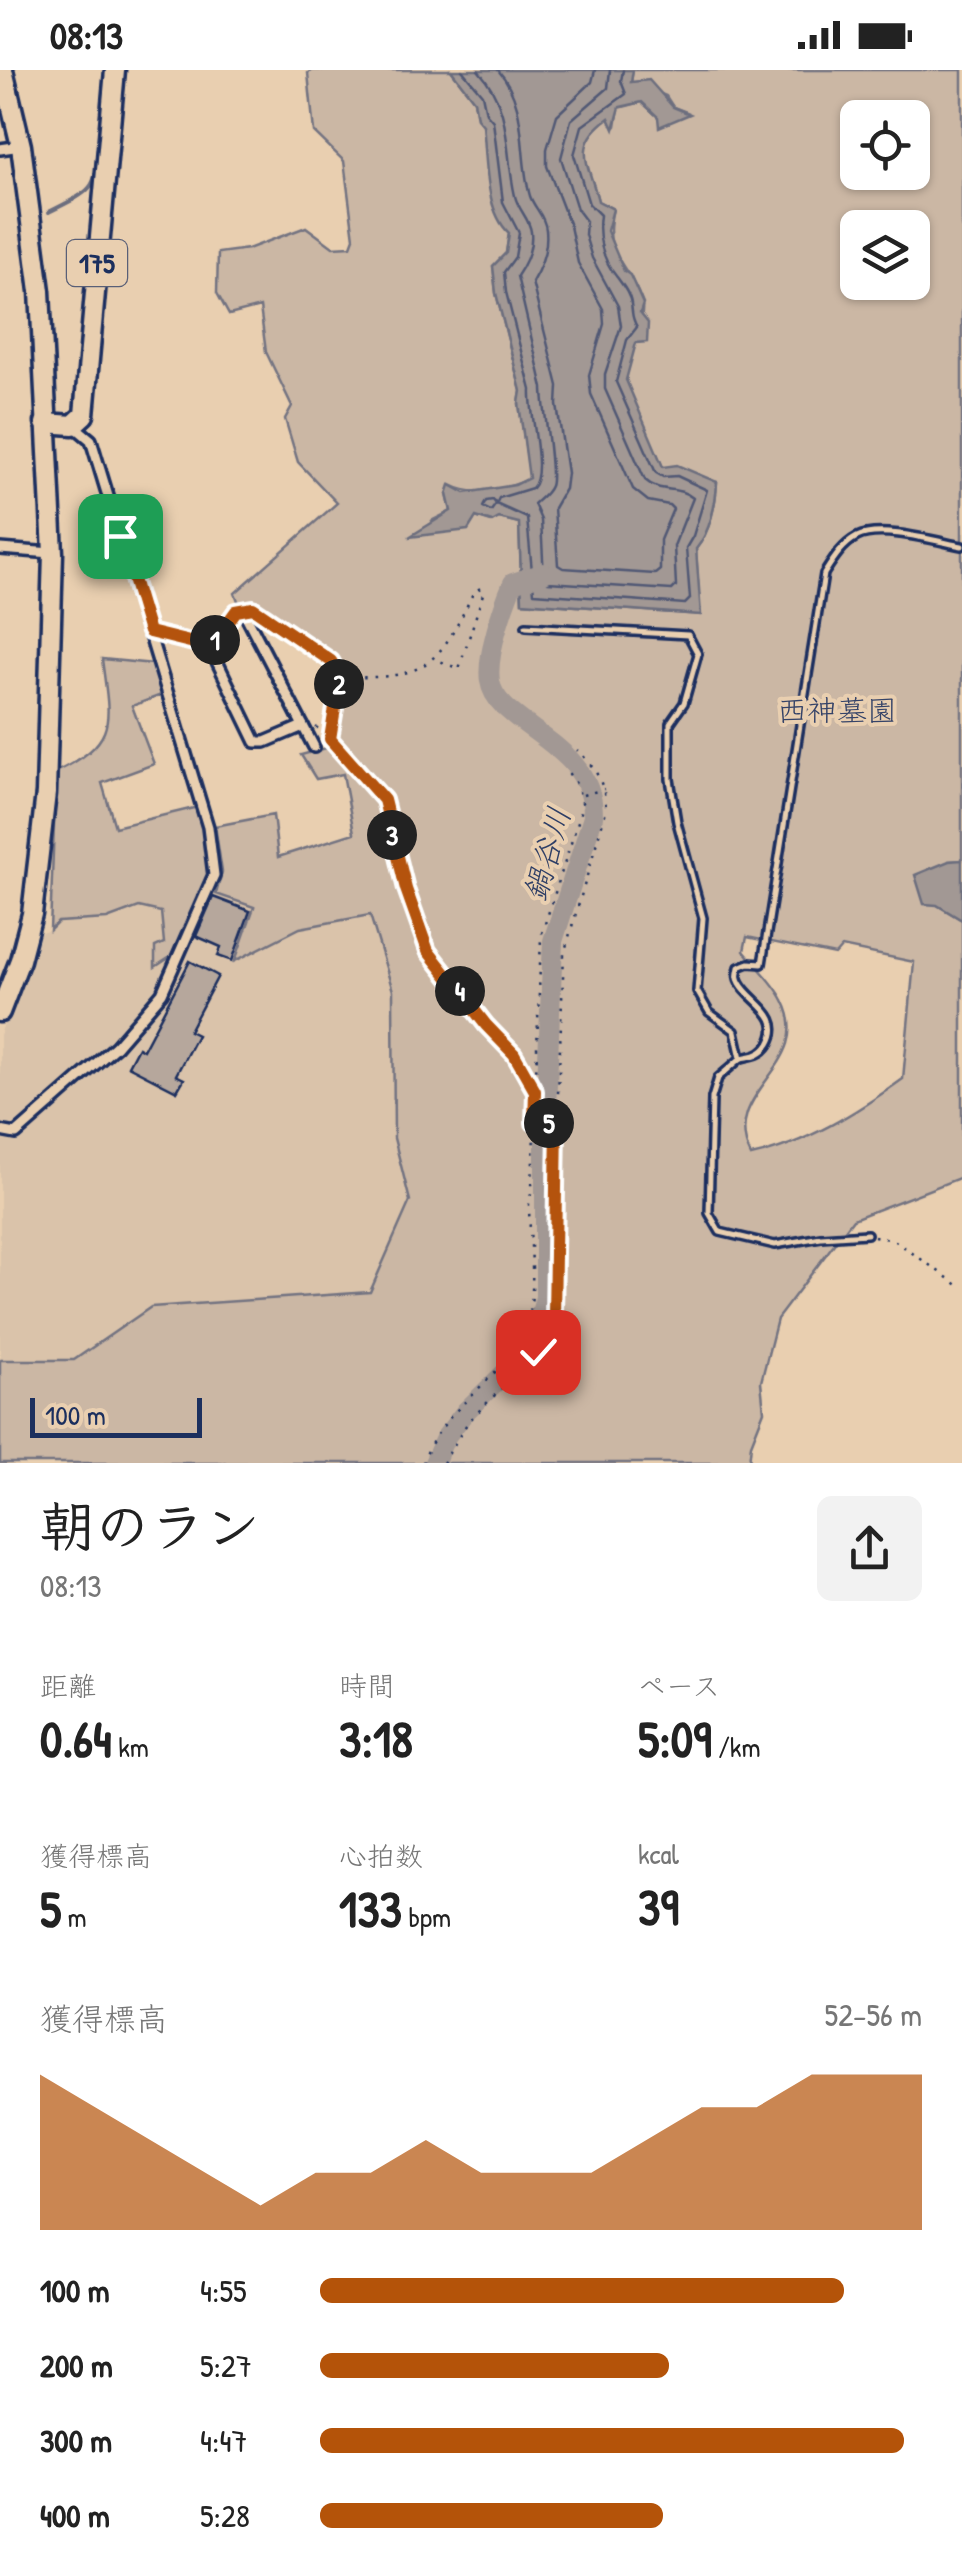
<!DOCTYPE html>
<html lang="ja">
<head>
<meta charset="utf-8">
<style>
	:root { --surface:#fff; --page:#f2f2f2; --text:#222; --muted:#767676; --accent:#b45309 }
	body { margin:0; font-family:"Patrick Hand","Klee One",sans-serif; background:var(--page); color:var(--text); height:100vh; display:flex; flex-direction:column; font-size:38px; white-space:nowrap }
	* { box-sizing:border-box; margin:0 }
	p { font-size:32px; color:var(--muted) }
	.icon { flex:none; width:55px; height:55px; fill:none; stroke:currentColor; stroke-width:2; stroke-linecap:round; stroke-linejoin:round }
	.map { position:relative; height:1393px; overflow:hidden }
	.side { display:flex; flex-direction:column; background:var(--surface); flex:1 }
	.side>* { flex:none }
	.buttons { position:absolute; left:840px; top:30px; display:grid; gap:20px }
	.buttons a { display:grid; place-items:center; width:90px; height:90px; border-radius:15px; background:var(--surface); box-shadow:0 2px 8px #0004; font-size:50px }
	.scale { position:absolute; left:30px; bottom:25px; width:172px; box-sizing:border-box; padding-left:10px; border:5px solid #1b2f5e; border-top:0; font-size:28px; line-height:35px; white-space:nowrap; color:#1b2f5e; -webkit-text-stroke:8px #e9cfb0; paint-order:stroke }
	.pin { position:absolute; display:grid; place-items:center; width:85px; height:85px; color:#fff; margin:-42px; border-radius:20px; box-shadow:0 5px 15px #0006 }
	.km { position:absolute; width:50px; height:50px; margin:-25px; border-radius:50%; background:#222; color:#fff; font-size:28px; line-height:50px; text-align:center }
	.round { display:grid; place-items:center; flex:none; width:105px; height:105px; border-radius:15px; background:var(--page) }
	.headline { display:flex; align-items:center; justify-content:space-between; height:170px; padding:0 40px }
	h1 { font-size:55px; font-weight:800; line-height:75px }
	.figures { display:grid; grid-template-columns:repeat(3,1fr); gap:15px; height:170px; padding:10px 40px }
	.figures div { display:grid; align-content:center }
	.figures b { font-size:50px; font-weight:800 }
	.figures small { font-size:28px; font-weight:400 }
	.figures p { font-size:28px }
	.chart { height:280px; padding:20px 40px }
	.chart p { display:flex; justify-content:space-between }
	.chart svg { width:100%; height:180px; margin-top:10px; fill:var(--accent); opacity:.7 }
	ul { padding:0 40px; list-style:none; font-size:32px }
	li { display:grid; grid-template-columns:160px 120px 1fr; align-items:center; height:75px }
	li i { height:25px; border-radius:12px; background:var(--accent) }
	.status { display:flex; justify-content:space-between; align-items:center; height:70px; padding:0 50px; background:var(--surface); direction:ltr }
	.status svg { height:28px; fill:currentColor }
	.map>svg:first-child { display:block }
	.built { fill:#dac3aa }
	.green { fill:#cbb7a4; stroke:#737381; stroke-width:2.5; fill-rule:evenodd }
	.water { fill:#a29894; stroke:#6c6e7e; stroke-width:2.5 }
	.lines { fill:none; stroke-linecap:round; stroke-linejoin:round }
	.shore { stroke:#515974; stroke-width:2.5 }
	.stream { stroke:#6c6e7e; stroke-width:4 }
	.river { stroke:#a29894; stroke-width:20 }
	.building { fill:#b6a79c; stroke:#1b2f5e; stroke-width:2.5 }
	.lane-casing { stroke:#1b2f5e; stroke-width:12 }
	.street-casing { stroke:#1b2f5e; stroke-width:16 }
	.highway-casing { stroke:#1b2f5e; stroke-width:25 }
	.path { stroke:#1b2f5e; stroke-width:2.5; stroke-dasharray:2.5 8; stroke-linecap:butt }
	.lane { stroke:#e9cfb0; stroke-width:5 }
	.street { stroke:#e9cfb0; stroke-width:9 }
	.highway { stroke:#e9cfb0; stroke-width:18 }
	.route-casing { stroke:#fff; stroke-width:20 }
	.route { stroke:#b45309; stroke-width:12 }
	.labels { text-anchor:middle; stroke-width:8; stroke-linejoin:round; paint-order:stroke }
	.shield { fill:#e9cfb0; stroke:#595f77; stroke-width:2.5 }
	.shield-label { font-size:28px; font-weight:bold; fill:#1b2f5e }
	.park-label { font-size:30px; fill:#354368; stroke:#e9cfb0 }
	.water-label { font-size:32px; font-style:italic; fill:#2f3f66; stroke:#e9cfb0 }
</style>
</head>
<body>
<div class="status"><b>08:13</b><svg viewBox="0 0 49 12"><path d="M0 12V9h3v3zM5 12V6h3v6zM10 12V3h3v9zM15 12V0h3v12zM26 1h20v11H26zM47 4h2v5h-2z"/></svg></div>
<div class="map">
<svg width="962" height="1393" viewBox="0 0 962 1393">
	<rect width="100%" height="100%" fill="#e9cfb0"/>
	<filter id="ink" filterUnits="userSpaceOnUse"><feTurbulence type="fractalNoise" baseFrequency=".01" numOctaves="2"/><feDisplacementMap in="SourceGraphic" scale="20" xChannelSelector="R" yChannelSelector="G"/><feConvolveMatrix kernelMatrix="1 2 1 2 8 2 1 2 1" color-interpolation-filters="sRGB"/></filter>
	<g filter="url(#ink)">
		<path class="built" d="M206,818L254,836L237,890L300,858L370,844L393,921L394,1068L410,1131L370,1222L151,1237L74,1290H0V965L35,865L50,860L58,852L107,849L139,837L162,842L164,873L155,895Z"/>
		<g class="green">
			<path d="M312,0H451L474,30L477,48L483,54L493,135L509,163L506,183L493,196L496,223L521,321L519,334L530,409C505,419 475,428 451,415L447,424L451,441L431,451L475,447L491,452L499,448L519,453L522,532L700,545L696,479C710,462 716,434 717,412L663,398C654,375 631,335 627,312C623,291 648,252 641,230C628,191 601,187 613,139L598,131C588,91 570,78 609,47L614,58L616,56L619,38L642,32L658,47L689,43L673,37L666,26L631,12L633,0H962V790L949,791L937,835L962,850V1107L853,1149L777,1249L761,1312L764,1341L751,1374L749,1393H0V1290H74L151,1237L370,1222L410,1131L394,1068L393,921L370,845L300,858L235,891L254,837L216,824L222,802L215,756L273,745L278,787L354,763L343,704L316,709L301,685L330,677L346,603L321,577L255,534L240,536L235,523L337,433L298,392L285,349L292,336L266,282L260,237L229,245L217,223L218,183L248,179L306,157L333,177L351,176L354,168L344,91L314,62L308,3ZM858,48H912V102H858ZM858,158H912V212H858ZM747,867L835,885L842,877L914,892L903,1009C857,1042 806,1074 751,1086C718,1020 818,997 783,930C774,912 756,896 744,881Z"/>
			<path d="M102,589L153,594L164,624L132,636L154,694L102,713L115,757L198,737L211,788L210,804L178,882L155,897V877L164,873L161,842L139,837L107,849L58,852L50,860L56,702C119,671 110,652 102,589Z"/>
		</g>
		<g class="water">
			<path d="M451,0H633L631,12L649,10L673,37L690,44L659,57L658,47L642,32L620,37L614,59L609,48C571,76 589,93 598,131L613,139L607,161L624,201L630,205L643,234L640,243L648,253L647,272L636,273L626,310L663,397L677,395L717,412C716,434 710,462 696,479L701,545L522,532L519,453L499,448L492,452L476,447L468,460L409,467L451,441L447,424L450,415L465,423L515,415L529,408L519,333L521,321L496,223L493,196L506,183L509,163C484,140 487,87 483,55L477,48L474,30Z"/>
			<path d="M962,790V850L937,835L924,834L915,805L949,791Z"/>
		</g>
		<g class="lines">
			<g class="shore">
				<path d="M462,0L482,24L486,43L493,51L503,132L519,163L515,187L504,202L506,222L531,320C529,344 547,404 532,418L499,428L496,434L493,430L486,431L483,437L491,441L496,434L527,448L534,523L685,534L690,529L686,478L693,466L707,420L677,406L663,407L656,403L616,312L627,270L637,257C631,247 633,245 631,234C630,224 622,214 616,206C602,189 597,166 600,145L589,134L574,85L582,56L626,24L621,11L623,0"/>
				<path d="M478,0C513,39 504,79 515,126C518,140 530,149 531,162C533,179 526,193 517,206L543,318C543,339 555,404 550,416C547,424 539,429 534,434L541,450L544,509L548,512L672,520L676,516L674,476L693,428C678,415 660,424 645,410L605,319V304L621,256L618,236L592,188L585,165L586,151L577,139L561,88L571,50L608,18L610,0"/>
				<path d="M498,0C529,35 518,84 530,126C534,138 545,146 546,160C548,178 541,197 532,212L558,316L557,335L567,403L565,419L554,438L558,495L563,498L655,504L660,500V470L673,439L669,435L648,431L633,419L591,324L589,305L604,254L603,239L578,193L570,156L547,96V79L557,45L592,12L595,0"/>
			</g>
			<path class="stream" d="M49,142C101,116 93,121 101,64"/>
			<path class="river" d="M434,1393L445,1368L465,1342L524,1284L536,1264L545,1227V1061L553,871L593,747C595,672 496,656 490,611C486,586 503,536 513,513L544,503"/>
		</g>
		<g class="building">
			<path d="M213,827L250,841L232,891L218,886L221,877L196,866Z"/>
			<path d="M190,891L218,906L189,961L197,965L176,1005L184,1009L177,1021L128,996L138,977L143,980Z"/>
		</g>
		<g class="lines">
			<defs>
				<g id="lane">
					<path d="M526,556L688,565L698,584L684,633L670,653V709L677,752L703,848L697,921L709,942L735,961L741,988L718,1008L712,1028L709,1143L720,1162L775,1175L821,1167L867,1164"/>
					<path d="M741,988C753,986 762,985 769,974C786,945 751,933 740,913C736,906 738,904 739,897L749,893L762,894L824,504C833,490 842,475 857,467C880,455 936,471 962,476"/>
				</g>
				<g id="street">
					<path d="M0,79L21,76"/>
					<path d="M0,479L52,483"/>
					<path d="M149,562L210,577L237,541L244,542L314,677"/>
					<path d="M210,577L256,672H265L303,656"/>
					<path d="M0,1061L16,1064L116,976L162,923L214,805L208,757L91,370L73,355"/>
				</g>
				<g id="highway">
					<path d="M45,353L73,355L84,345L115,0"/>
					<path d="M0,942L20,890L32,844L46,723L53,483L40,221L21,76L3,0"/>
				</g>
			</defs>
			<use href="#lane" class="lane-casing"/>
			<use href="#street" class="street-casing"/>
			<use href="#highway" class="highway-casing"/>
			<g class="path">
				<path d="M255,539L331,591L340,607L330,669L384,731L407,819L428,881L486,955L515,983L534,1019"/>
				<path d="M342,607C427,610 439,595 474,521L481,518L483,524L459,599L435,589"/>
				<path d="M316,657L329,668"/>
				<path d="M583,725L604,719"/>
				<path d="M535,1053H557"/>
				<path d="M874,1166L894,1170L962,1218"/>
				<path d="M423,1393C441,1336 507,1308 526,1257C538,1224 529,1170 529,1133L532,1118L541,866L583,736L577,715L564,697"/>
				<path d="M443,1393L468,1352L538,1282L554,1247V1117L564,884L606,741C606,716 596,697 577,680"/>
			</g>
			<use href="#lane" class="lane"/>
			<use href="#street" class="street"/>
			<use href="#highway" class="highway"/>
		</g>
	</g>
	<g class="lines" filter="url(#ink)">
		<defs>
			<path id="route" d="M120,466L149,562L210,577L236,541L253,538L331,591L340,607L330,669L384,730L406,819L428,881L486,955L514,984L535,1021L534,1053L557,1054L554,1247L538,1282"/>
		</defs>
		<use href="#route" class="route-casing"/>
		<use href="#route" class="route"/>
	</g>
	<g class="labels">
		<rect class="shield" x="67" y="170" width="60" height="46" rx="8"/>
		<g class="shield-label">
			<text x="97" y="203">175</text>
		</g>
		<g class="park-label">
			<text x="837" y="651">西神墓園</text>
		</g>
		<g class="water-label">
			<text transform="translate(547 784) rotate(-74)" y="11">鍋谷川</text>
		</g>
	</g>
</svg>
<div class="buttons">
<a><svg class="icon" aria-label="locate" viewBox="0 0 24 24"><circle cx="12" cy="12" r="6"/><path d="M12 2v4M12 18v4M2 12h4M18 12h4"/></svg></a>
<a><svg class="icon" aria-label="layers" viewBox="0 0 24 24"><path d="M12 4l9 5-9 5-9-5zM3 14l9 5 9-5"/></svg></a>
</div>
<div class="scale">100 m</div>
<div class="pin" style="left:120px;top:466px;background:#1e9e55"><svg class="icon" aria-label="arrive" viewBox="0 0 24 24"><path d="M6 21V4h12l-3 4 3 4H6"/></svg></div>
<div class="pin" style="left:538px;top:1282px;background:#d93025"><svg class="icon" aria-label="check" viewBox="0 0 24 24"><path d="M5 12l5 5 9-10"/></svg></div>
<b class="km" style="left:215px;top:570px">1</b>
<b class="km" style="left:339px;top:614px">2</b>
<b class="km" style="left:392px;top:765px">3</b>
<b class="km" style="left:460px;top:921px">4</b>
<b class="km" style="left:549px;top:1053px">5</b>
</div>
<section class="side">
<div class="headline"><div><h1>朝のラン</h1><p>08:13</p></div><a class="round"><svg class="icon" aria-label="share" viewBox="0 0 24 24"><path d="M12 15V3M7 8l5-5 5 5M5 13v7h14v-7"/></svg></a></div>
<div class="figures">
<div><p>距離</p><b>0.64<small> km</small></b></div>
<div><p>時間</p><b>3:18</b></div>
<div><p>ペース</p><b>5:09<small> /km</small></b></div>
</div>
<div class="figures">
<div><p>獲得標高</p><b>5<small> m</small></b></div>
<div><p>心拍数</p><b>133<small> bpm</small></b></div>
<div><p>kcal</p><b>39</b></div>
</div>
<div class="chart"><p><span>獲得標高</span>52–56 m</p>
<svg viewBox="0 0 160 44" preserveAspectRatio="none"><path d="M0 44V6L10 14L20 22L30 30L40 38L50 30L60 30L70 22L80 30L90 30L100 30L110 22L120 14L130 14L140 6L150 6L160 6V44z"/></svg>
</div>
<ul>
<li><b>100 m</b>4:55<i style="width:87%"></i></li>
<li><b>200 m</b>5:27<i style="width:58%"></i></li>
<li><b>300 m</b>4:47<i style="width:97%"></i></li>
<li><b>400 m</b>5:28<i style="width:57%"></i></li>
</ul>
</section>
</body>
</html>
